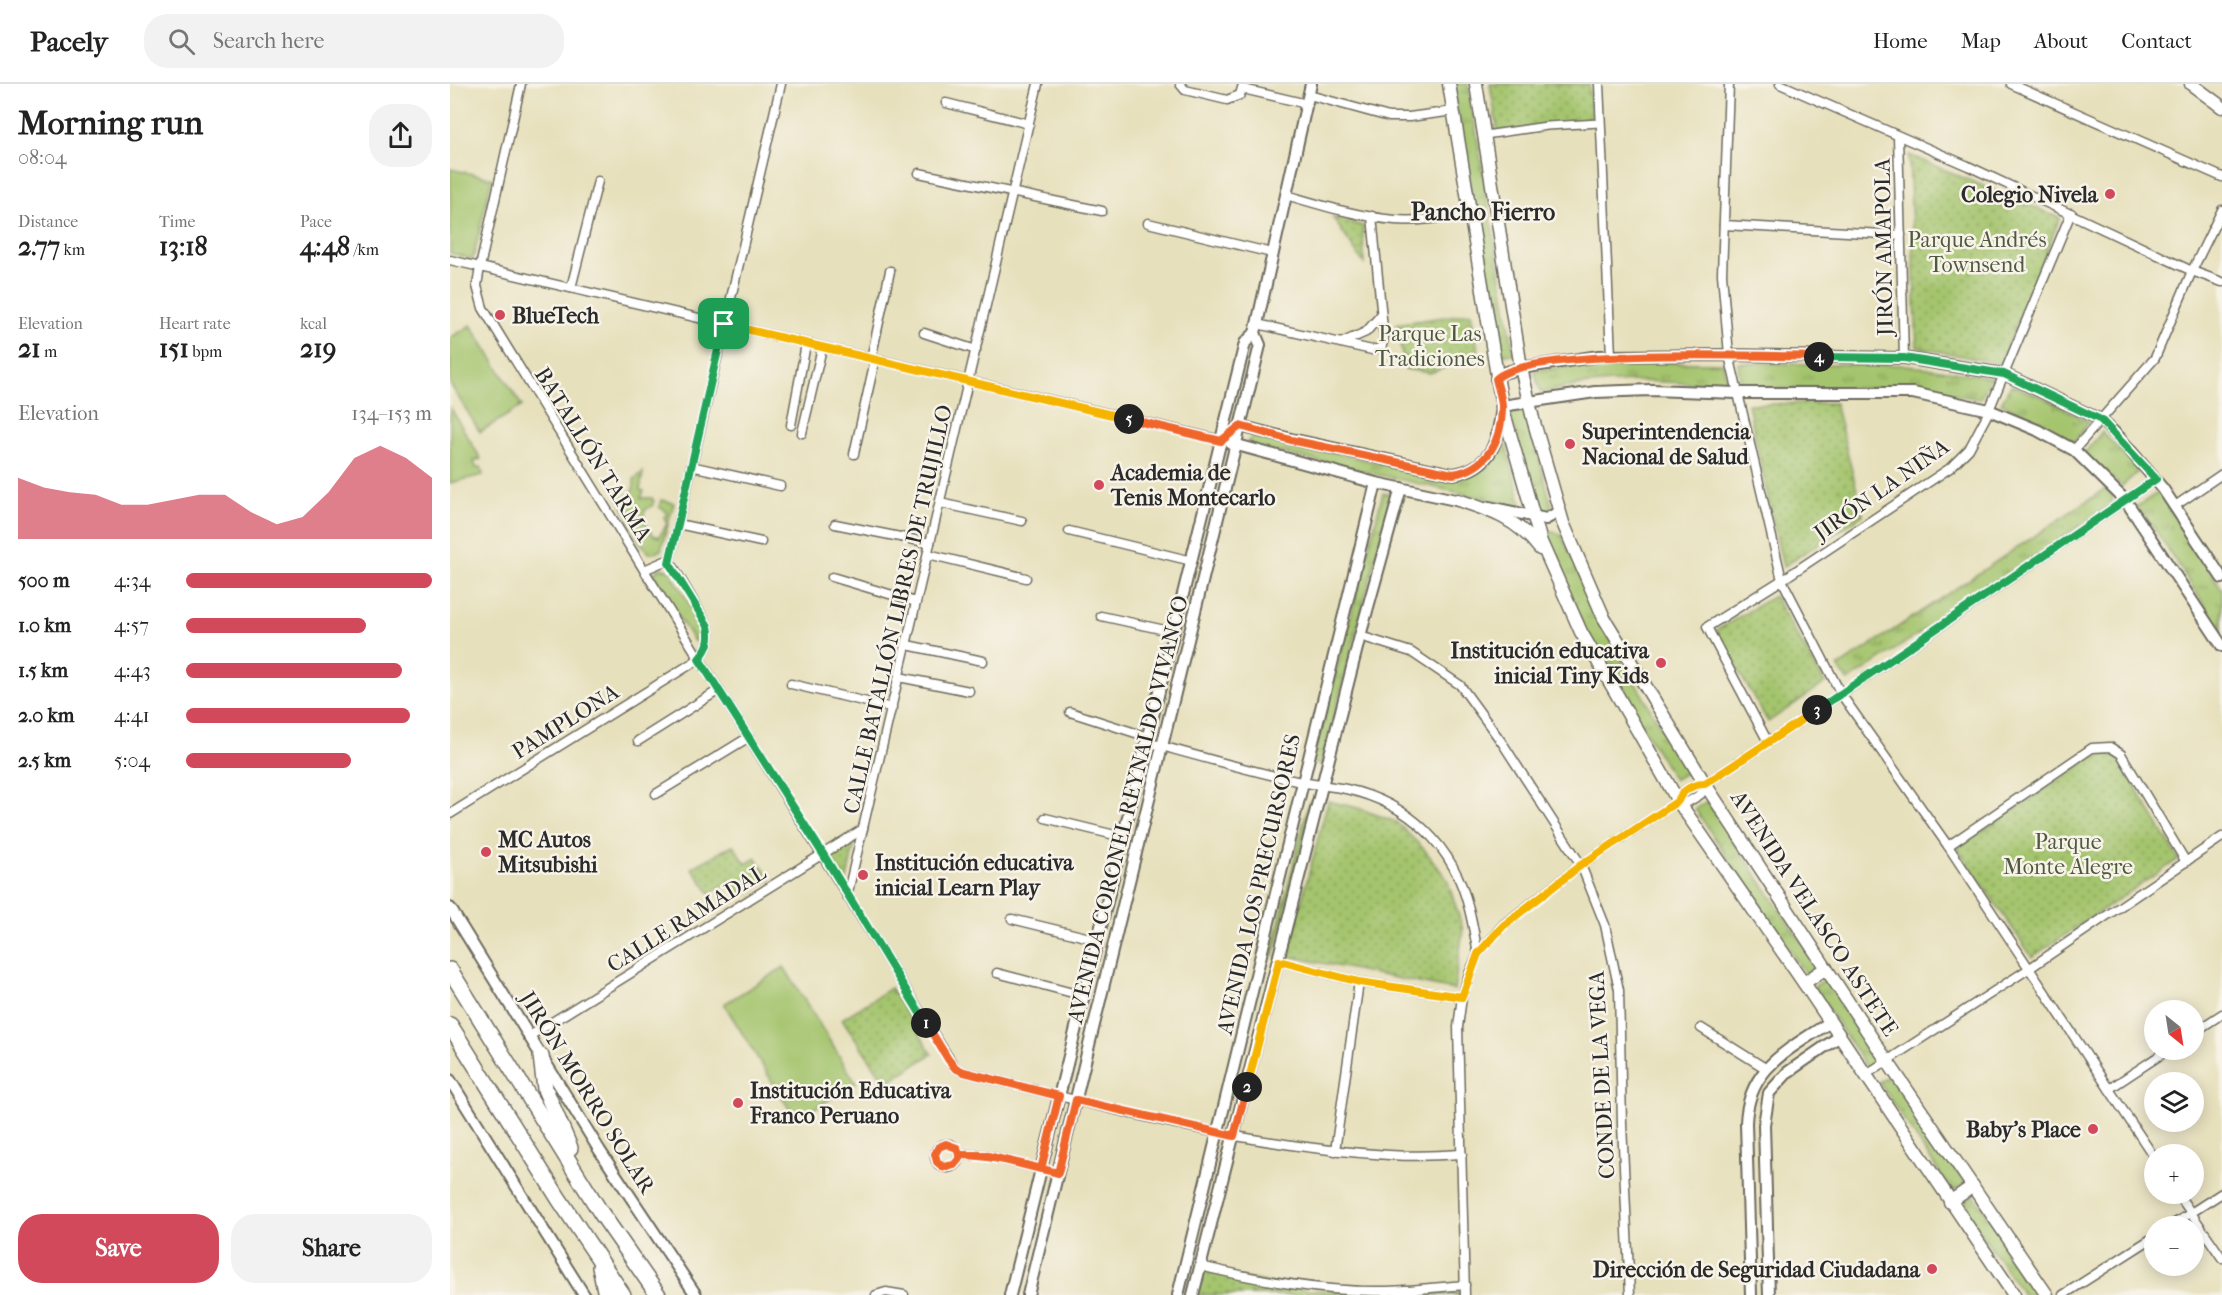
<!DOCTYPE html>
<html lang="en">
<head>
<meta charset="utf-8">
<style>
	:root { --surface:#fff; --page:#f2f2f2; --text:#222; --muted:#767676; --line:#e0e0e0; --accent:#d1495b }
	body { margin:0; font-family:"IM FELL French Canon",serif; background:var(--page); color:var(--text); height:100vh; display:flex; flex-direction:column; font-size:22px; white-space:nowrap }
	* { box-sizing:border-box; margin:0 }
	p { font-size:20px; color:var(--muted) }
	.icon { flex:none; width:33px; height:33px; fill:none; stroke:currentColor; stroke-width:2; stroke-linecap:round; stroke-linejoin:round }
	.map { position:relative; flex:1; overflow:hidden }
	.sheet { display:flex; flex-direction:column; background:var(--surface); width:450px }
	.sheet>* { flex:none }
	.needle { width:39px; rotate:150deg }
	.buttons { position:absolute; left:1694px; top:916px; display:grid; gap:12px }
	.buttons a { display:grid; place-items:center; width:60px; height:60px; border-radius:50%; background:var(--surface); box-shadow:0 3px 15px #0003; font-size:30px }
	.pin { position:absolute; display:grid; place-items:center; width:51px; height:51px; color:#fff; margin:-26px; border-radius:12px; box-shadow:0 3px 9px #0006 }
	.km { position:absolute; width:30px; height:30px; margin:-15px; border-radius:50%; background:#222; color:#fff; font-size:16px; line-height:30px; text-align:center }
	.round { display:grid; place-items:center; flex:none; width:63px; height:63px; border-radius:24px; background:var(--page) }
	.overview { display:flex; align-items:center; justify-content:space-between; height:102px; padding:0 18px }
	h1 { font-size:33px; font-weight:800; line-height:45px }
	.stats { display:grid; grid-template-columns:repeat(3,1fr); gap:9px; height:102px; padding:6px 18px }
	.stats div { display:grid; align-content:center }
	.stats b { font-size:26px; font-weight:800 }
	.stats small { font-size:16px; font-weight:400 }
	.stats p { font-size:16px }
	.chart { height:168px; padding:12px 18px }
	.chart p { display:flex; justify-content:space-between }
	.chart svg { width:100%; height:108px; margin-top:6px; fill:var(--accent); opacity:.7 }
	.button { display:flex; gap:12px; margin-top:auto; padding:12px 18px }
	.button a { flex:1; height:69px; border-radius:24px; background:var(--accent); color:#fff; font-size:24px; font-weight:800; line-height:69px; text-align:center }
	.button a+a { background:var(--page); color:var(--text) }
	ul { padding:0 18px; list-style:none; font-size:20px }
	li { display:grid; grid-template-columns:96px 72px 1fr; align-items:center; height:45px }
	li i { height:15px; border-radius:8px; background:var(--accent) }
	header { display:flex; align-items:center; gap:36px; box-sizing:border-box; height:84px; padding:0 30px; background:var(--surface); border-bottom:2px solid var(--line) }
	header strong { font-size:28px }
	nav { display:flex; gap:33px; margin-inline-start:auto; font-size:21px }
	.search { width:420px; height:54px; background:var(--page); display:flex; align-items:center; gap:15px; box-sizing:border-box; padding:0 21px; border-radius:24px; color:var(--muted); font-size:22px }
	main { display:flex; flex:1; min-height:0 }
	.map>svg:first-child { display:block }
	.grass { fill:url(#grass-tufts); stroke:#68784c; stroke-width:1.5 }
	.park { fill:url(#park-dots); stroke:#68784c; stroke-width:1.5 }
	.garden { fill:#a4c46d; stroke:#68784c; stroke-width:1.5 }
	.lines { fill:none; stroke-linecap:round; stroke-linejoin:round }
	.pedestrian-casing { stroke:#6d6a5e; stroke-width:10 }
	.minor-casing { stroke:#6d6a5e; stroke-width:11 }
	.tertiary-casing { stroke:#6d6a5e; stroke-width:14 }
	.secondary-casing { stroke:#6d6a5e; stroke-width:15 }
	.motorway-casing { stroke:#6d6a5e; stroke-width:18 }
	.pedestrian { stroke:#fff; stroke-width:7 }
	.minor { stroke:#fff; stroke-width:8 }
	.tertiary { stroke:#fff; stroke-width:10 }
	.secondary { stroke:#fff; stroke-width:12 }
	.motorway { stroke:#fff; stroke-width:15 }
	.split-1-casing { stroke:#fff; stroke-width:12 }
	.split-2-casing { stroke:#fff; stroke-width:12 }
	.split-3-casing { stroke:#fff; stroke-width:12 }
	.split-4-casing { stroke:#fff; stroke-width:12 }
	.split-5-casing { stroke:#fff; stroke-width:12 }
	.split-6-casing { stroke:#fff; stroke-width:12 }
	.split-1 { stroke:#22a559; stroke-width:8 }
	.split-2 { stroke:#f0652b; stroke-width:8 }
	.split-3 { stroke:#f5b400; stroke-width:8 }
	.split-4 { stroke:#22a559; stroke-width:8 }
	.split-5 { stroke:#f0652b; stroke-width:8 }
	.split-6 { stroke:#f5b400; stroke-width:8 }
	.poi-dot { fill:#d1495b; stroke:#f7f3e8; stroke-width:2 }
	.labels { text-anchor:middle; stroke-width:5; stroke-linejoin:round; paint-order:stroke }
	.poi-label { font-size:22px; font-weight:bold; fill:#2b2b2b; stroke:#f7f3e8; text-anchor:start }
	.park-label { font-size:22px; fill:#4f593f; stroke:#f7f3e8 }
	.street-label { font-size:22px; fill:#2b2b2b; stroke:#f7f3e8 }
	.neighbourhood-label { font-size:24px; font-weight:bold; fill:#2b2b2b; stroke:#f7f3e8 }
</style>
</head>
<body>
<header>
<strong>Pacely</strong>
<div class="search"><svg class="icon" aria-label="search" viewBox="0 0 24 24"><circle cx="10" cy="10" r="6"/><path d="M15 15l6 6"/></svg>Search here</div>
<nav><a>Home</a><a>Map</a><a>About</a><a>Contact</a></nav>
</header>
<main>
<section class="sheet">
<div class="overview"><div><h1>Morning run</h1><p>08:04</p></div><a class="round"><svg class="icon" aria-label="share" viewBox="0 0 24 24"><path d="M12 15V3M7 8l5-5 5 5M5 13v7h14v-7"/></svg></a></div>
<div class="stats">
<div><p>Distance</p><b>2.77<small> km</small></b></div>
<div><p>Time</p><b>13:18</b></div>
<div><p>Pace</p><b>4:48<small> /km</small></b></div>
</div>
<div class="stats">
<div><p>Elevation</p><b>21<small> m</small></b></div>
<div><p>Heart rate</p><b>151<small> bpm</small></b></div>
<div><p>kcal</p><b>219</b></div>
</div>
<div class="chart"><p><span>Elevation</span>134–153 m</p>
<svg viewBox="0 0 160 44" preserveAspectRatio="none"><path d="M0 44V19L10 23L20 25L30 26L40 30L50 30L60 28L70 26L80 26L90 33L100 38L110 35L120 25L130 11L140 6L150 11L160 19V44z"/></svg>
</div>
<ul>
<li><b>500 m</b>4:34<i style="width:100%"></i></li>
<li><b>1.0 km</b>4:57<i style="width:73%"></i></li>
<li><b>1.5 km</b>4:43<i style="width:88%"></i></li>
<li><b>2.0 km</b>4:41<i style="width:91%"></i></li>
<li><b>2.5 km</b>5:04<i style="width:67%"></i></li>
</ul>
<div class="button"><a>Save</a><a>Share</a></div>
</section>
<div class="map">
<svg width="1772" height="1211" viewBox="0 0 1772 1211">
	<defs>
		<pattern id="grass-tufts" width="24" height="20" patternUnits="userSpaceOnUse" patternTransform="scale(1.5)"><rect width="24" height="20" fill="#a4c46d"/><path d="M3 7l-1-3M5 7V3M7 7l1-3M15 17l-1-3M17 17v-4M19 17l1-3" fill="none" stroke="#869f5a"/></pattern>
		<pattern id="park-dots" width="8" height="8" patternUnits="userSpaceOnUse" patternTransform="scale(1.5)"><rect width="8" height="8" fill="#a4c46d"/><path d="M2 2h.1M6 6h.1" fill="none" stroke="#869f5a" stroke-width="1.8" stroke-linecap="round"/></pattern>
	</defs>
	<rect width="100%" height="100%" fill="#f7f3e8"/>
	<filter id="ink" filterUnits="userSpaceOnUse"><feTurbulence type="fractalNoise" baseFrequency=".0167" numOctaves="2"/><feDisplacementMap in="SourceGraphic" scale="12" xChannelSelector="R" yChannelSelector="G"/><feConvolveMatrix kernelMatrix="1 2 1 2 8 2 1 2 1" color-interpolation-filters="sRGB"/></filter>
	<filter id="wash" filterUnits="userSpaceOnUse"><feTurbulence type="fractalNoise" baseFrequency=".008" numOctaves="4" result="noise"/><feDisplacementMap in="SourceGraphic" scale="24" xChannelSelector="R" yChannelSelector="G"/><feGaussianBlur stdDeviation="1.35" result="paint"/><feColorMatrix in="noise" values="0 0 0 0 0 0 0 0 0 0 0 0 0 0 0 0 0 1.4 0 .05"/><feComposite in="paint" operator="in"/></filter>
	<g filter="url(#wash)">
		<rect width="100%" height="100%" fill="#e7e0bc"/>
		<g class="grass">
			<path d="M1003,0H1018L1064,270H1048Z"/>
			<path d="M1159,278L1273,279L1278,302C1214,297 1154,292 1091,309L1084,287Z"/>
			<path d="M1288,279L1454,281L1542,293L1530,315L1461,304L1298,305L1291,302Z"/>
			<path d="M1561,301L1595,314L1639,338L1624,358L1589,337L1551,319Z"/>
			<path d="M1073,325L1077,329L1102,423L1096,430L1091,429L1087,424L1060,331L1061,327Z"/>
			<path d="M1652,348L1689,387L1672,402L1633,371Z"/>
			<path d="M805,351L982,391C992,392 1003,395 1012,394C1029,391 1045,373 1056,361L1072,423L801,362L798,357Z"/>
			<path d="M1655,405L1663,411L1661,421L1398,597L1388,583Z"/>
			<path d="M1709,408L1772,505V548L1702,441L1686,423Z"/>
			<path d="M933,409L942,411L871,681L862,679Z"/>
			<path d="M1101,448L1111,450L1153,543L1237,688L1224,696L1136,548L1092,450Z"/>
			<path d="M859,717L864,718L824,872L821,871Z"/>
			<path d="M1257,717L1368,883L1356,891L1245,725Z"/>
			<path d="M1377,894L1431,978L1418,986L1364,903Z"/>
			<path d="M1443,990L1515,1099L1502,1108L1429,998Z"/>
			<path d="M1524,1111L1592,1211H1573L1510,1119Z"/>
		</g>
		<g class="park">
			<path d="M1040,0H1139L1142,38L1048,49Z"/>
			<path d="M1459,71L1610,134L1550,280L1467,263Z"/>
			<path d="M883,134L913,142L914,180Z"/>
			<path d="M1021,229L1029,272L980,289L955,285L946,240Z"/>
			<path d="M1385,319L1413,431L1333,483L1298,320Z"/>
			<path d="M1324,512L1375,599L1318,638L1265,547Z"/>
			<path d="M1659,670L1669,676L1729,775L1582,873L1507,764L1643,673Z"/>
			<path d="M878,717L908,724L946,738L974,765L997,795L1013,845L1004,906L837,872Z"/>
			<path d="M405,757L396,799L380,772Z"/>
			<path d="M283,761L296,780L306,774L321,795L289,813L279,798L260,809L242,784Z"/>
			<path d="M441,904L482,970L436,999L392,935Z"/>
			<path d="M753,1187L858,1206L1009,1208L1010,1211H747Z"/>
		</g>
		<g class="garden">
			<path d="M0,85L42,94L23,175L0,169Z"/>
			<path d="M21,241L72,322L30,348L0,300V254Z"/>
			<path d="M0,323L31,375L24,377L26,384L31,383L33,391L0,399Z"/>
			<path d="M193,388L190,406L194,407L191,414H202L204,417L202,422L195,426L193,435L203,451L209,453L217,440L214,433L216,431V427L209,423L211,416L224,419L211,466L205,469H199L189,457L165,408L168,407L173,414C182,410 185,405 184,395Z"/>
			<path d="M211,484L220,487L252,541L253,547L250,558L244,557L204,496V489Z"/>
			<path d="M334,883L406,999L346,1036L274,920Z"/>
		</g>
	</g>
	<g filter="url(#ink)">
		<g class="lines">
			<defs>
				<path id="pedestrian" d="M1035,51L1097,42L1150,39"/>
				<g id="minor">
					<path d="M71,0L30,183L27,202L33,224L194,486L505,984L514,988C653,1023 795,1063 939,1071C963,1073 988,1071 1012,1070"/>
					<path d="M730,0L735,6L777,16L790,11L793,0"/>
					<path d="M1149,0L1161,272"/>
					<path d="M1279,0L1272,190L1279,271L1332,496L1391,610L1498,762L1704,1073"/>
					<path d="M1330,0L1518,82L1742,187L1772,198"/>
					<path d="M1561,0L1772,93"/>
					<path d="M793,5L857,20"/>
					<path d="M859,11L939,33H959L1004,27"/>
					<path d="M496,19L579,40"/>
					<path d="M1448,52L1454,274"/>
					<path d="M469,89L652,127"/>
					<path d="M836,111C870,121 909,133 945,136C970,138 995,133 1019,129"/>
					<path d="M698,139L822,169"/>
					<path d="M1274,141L1451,151"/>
					<path d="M0,176L771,356"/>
					<path d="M121,204L148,97"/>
					<path d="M807,240L922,266L931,264L934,255L922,132"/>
					<path d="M474,249L526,266"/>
					<path d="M891,259L916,248L931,231"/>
					<path d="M421,275L440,187"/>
					<path d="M341,341L356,260"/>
					<path d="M352,349L372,264"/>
					<path d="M1624,366L1705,274L1742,187L1772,126"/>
					<path d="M404,370L425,276"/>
					<path d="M241,382L330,402"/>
					<path d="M490,419L572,437"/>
					<path d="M1725,422L1772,390"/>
					<path d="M228,440L311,458"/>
					<path d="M385,440L480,459"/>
					<path d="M619,447L742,477"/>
					<path d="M478,470L576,494"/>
					<path d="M219,479L331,0"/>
					<path d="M382,493L466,518"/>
					<path d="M651,532L724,548"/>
					<path d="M910,552L961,568L1010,601L1053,660L1131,781L1155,841L1169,906L1172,1040L1180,1211"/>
					<path d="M457,561L533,577"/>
					<path d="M449,593L519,607"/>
					<path d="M341,600L442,624"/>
					<path d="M620,628L698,653"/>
					<path d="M188,657L269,606"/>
					<path d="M697,658C748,672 799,687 851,698C866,701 881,702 896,705C959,719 1004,762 1019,825C1023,840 1025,855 1028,870"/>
					<path d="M1318,658L1257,543L1332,496L1500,384L1519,365L1537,331L1621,129"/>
					<path d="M206,710L299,653"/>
					<path d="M1228,717L1238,718L1251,710L1255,700"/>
					<path d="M0,730L249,575C258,564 261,556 258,542L223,482L215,477L194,486"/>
					<path d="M595,734L673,753"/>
					<path d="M1498,762L1642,664L1660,663L1671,670L1736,778"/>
					<path d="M397,812L588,0"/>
					<path d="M562,835L648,856"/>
					<path d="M829,877L909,898L1012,913"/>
					<path d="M547,889L634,912"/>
					<path d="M1251,944L1315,984"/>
					<path d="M1743,949L1772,930"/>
					<path d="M78,953L413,745"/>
					<path d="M1415,991L1580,884L1772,753"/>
					<path d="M1659,1005L1718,966"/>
					<circle cx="497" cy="1072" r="12"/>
					<path d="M885,1067L909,898"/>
					<path d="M509,1071H534L608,1089"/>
					<path d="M1728,1110L1772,1174"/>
					<path d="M1719,1143L1772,1109"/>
					<path d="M750,1182C809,1196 872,1208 932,1207C959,1207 987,1203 1015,1201"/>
					<path d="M426,1211L436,1208L454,1211"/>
					<path d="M1015,1211L1008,943L1012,913L1019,890L1028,870L1053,841L1131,781L1228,717C1232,706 1242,700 1255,700L1391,610L1706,395"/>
					<path d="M1613,1211L1704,1153"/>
				</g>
				<g id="tertiary">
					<path d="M1046,295L1053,289L1071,284L1149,272L1279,271L1454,274L1554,290L1651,336L1669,353L1713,405L1772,494"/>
					<path d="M771,356L790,342L841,355L1003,390C1043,384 1048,356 1052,322L1145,308L1201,306L1287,309H1463L1539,326L1587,346L1624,366L1676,417L1772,562"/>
					<path d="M780,359L926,399L1015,418"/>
					<path d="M1039,423L1096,435L1105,430L1109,426"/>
					<path d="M0,824L150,1067L246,1211"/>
					<path d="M0,996L134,1211"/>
					<path d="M560,1211L795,259L805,249L861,0"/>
					<path d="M578,1211L810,261L805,249"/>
					<path d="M728,1211L926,399"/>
					<path d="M743,1211L910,552L951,404"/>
					<path d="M1301,1211L1296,1039C1298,983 1339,966 1380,938"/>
					<path d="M1319,1211L1314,1041L1319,1009L1338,988L1390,952"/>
				</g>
				<g id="secondary">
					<path d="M999,0L1052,322L1091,458L1131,548L1228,717L1354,899L1564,1211"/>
					<path d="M1026,0L1071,284L1083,335L1113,439L1154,534L1255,700L1429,965L1597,1211"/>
					<path d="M1741,0L1772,23"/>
					<path d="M1008,416C1042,427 1067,435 1090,465"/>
					<path d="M1354,899L1376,884"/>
					<path d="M1500,1118L1523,1102"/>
				</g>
				<g id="motorway">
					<path d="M0,886L151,1129L208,1211"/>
					<path d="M0,941L109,1115L173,1211"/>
					<path d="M91,972L95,1005L120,1064"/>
					<path d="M150,1183L156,1211"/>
				</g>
			</defs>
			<use href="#pedestrian" class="pedestrian-casing"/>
			<use href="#minor" class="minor-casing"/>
			<use href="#tertiary" class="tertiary-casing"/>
			<use href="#secondary" class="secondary-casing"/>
			<use href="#motorway" class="motorway-casing"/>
			<use href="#pedestrian" class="pedestrian"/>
			<use href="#minor" class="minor"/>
			<use href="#tertiary" class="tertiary"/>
			<use href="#secondary" class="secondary"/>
			<use href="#motorway" class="motorway"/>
		</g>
	</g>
	<g class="lines" filter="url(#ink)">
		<defs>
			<path id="split-1" d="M274,240L219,479L258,542C261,556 258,564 249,575L373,770L476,939"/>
			<path id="split-2" d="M476,939L498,975L505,984L514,988L609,1012L591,1085L534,1071H509V1075L504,1081L493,1083L487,1078L485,1070L489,1063L496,1060L507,1064L509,1071C543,1071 575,1081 608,1089L626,1016L784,1052L797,1003"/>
			<path id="split-3" d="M797,1003L829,877L909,898L1012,913L1028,870L1053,842L1131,781L1228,717C1232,706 1243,700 1255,700L1367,626"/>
			<path id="split-4" d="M1367,626L1706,395L1651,336L1554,290L1454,274L1369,273"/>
			<path id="split-5" d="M679,335L771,357L790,342L841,356L1003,390C1037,385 1052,356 1052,323C1052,314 1048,304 1046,295C1077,263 1315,272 1369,273"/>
			<path id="split-6" d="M274,240L679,335"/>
		</defs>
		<use href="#split-1" class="split-1-casing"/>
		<use href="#split-2" class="split-2-casing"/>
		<use href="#split-3" class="split-3-casing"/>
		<use href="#split-4" class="split-4-casing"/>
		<use href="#split-5" class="split-5-casing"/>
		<use href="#split-6" class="split-6-casing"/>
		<use href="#split-1" class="split-1"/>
		<use href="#split-2" class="split-2"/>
		<use href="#split-3" class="split-3"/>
		<use href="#split-4" class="split-4"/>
		<use href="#split-5" class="split-5"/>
		<use href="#split-6" class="split-6"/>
	</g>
	<g class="poi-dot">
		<circle cx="1660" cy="110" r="6"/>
		<circle cx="50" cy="231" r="6"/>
		<circle cx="1120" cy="360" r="6"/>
		<circle cx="649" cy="401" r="6"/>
		<circle cx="1211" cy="579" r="6"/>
		<circle cx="36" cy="768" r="6"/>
		<circle cx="413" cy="791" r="6"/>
		<circle cx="288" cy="1019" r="6"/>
		<circle cx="1643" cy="1045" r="6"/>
		<circle cx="1482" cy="1185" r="6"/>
	</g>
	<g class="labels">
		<g class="poi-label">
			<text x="1648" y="118" text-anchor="end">Colegio Nivela</text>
			<text x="62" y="239">BlueTech</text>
			<text x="1132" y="355">Superintendencia<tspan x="1132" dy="25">Nacional de Salud</tspan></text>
			<text x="661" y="396">Academia de<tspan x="661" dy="25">Tenis Montecarlo</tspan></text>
			<text x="1199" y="574" text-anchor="end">Institución educativa<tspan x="1199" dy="25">inicial Tiny Kids</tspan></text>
			<text x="48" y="763">MC Autos<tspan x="48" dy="25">Mitsubishi</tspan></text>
			<text x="425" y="786">Institución educativa<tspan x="425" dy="25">inicial Learn Play</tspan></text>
			<text x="300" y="1014">Institución Educativa<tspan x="300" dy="25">Franco Peruano</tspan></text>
			<text x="1631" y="1053" text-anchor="end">Baby's Place</text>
			<text x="1470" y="1193" text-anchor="end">Dirección de Seguridad Ciudadana</text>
		</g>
		<g class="park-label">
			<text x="1527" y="163">Parque Andrés<tspan x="1527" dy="25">Townsend</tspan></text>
			<text x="980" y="257">Parque Las<tspan x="980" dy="25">Tradiciones</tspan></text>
			<text x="1618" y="765">Parque<tspan x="1618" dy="25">Monte Alegre</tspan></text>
		</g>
		<g class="street-label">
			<text transform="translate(1433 163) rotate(-91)" y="8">JIRÓN AMAPOLA</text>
			<text transform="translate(144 370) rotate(58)" y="8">BATALLÓN TARMA</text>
			<text transform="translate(1431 405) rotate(-35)" y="8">JIRÓN LA NIÑA</text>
			<text transform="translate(447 525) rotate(-77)" y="8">CALLE BATALLÓN LIBRES DE TRUJILLO</text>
			<text transform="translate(115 637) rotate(-32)" y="8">PAMPLONA</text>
			<text transform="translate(677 725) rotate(-76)" y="8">AVENIDA CORONEL REYNALDO VIVANCO</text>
			<text transform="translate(808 800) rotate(-77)" y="8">AVENIDA LOS PRECURSORES</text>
			<text transform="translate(1365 829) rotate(57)" y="8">AVENIDA VELASCO ASTETE</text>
			<text transform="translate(236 834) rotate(-32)" y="8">CALLE RAMADAL</text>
			<text transform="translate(1151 991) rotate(-93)" y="8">CONDE DE LA VEGA</text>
			<text transform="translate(138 1008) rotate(58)" y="8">JIRÓN MORRO SOLAR</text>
		</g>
		<g class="neighbourhood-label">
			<text x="1033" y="136">Pancho Fierro</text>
		</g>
	</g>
</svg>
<div class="buttons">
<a><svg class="needle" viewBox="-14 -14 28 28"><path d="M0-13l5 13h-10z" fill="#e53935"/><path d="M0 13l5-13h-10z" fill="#767676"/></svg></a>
<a><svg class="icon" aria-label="layers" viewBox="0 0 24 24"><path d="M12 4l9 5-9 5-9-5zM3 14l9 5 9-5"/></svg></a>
<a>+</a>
<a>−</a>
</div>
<div class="pin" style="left:274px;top:240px;background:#1e9e55"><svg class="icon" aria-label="arrive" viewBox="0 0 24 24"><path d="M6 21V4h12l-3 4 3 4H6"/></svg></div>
<b class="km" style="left:476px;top:939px">1</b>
<b class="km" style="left:797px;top:1003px">2</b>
<b class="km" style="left:1367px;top:626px">3</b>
<b class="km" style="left:1369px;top:273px">4</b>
<b class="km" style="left:679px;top:335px">5</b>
</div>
</main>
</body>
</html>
